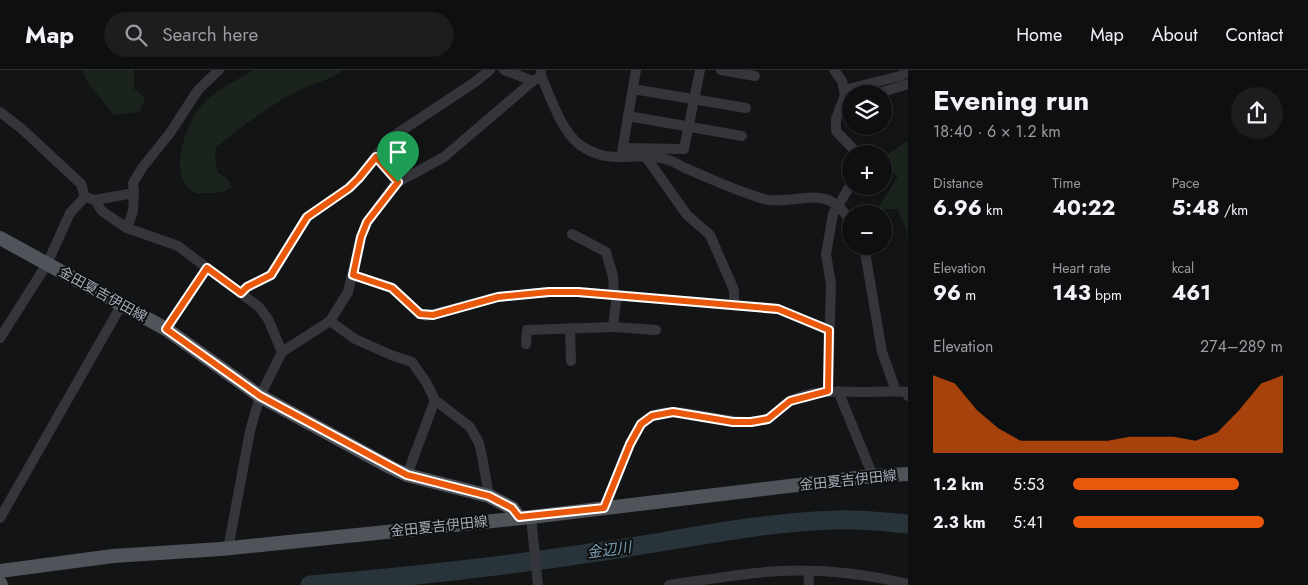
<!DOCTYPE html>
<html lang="en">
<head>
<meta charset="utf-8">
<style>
	:root { --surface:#0e0f10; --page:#1c1d1e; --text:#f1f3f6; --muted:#9b9c9f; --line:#2e2f30; --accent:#ea580c }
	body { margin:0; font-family:Jost,"Noto Sans JP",sans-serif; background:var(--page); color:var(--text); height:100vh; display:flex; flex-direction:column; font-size:19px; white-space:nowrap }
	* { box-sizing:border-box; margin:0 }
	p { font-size:16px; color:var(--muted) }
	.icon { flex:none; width:28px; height:28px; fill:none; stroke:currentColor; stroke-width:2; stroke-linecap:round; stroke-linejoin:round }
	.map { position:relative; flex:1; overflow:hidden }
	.sheet { display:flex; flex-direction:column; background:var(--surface); width:400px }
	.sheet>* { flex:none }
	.buttons { position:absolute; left:842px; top:15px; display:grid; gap:10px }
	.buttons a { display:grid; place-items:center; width:50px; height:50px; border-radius:50%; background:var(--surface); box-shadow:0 1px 4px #0004,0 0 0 1px var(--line); font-size:25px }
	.pin { position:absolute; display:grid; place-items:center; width:42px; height:42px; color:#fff; margin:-51px -21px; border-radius:50% 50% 50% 0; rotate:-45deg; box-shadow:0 0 5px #0007 }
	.pin .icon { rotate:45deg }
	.round { display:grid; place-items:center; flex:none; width:52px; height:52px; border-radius:26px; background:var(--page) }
	.head { display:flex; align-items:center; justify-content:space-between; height:85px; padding:0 25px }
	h1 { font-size:28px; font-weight:700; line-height:38px }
	.figures { display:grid; grid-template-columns:repeat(3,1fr); gap:8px; height:85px; padding:5px 25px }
	.figures div { display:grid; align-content:center }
	.figures b { font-size:21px; font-weight:700 }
	.figures small { font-size:14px; font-weight:400 }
	.figures p { font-size:14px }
	.chart { height:140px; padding:10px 25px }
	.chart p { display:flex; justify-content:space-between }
	.chart svg { width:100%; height:90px; margin-top:5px; fill:var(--accent); opacity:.7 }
	ul { padding:0 25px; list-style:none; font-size:16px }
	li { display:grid; grid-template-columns:80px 60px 1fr; align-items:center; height:38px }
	li i { height:12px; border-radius:6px; background:var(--accent) }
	header { display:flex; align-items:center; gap:30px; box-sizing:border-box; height:70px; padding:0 25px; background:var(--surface); border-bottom:1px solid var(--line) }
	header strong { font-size:24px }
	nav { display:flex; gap:28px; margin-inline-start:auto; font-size:18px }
	.search { width:350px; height:45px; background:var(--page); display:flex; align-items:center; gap:12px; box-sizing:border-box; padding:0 18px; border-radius:28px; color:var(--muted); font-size:19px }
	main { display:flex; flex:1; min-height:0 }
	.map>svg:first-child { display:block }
	.green { fill:#1b241c }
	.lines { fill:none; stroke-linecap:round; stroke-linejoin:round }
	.river { stroke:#29343a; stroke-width:19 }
	.minor { stroke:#34363b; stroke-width:10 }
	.major { stroke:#50535a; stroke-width:14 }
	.route-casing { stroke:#fff; stroke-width:10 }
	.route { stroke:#ea580c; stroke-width:6 }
	.labels { text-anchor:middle; stroke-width:4; stroke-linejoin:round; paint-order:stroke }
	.street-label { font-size:14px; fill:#a4abb7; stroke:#0e0f10 }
	.water-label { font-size:15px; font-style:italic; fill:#799db4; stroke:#0e0f10 }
</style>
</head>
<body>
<header>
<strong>Map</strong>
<div class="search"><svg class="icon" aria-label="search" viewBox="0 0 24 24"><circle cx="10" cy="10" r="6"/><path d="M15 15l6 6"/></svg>Search here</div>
<nav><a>Home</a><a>Map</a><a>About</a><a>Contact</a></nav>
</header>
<main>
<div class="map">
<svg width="908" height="515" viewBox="0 0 908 515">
	<rect width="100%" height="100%" fill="#131415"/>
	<g class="green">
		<path d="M82,0H134V19L145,27L140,42L114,45L88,13Z"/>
		<path d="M254,0H343C330,11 312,13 297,21C268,37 242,56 216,77L215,90L218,103L228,109L232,117C223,123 218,123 207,123C204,123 199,124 196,123C166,111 185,58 198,40C211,22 236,11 254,0Z"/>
		<path d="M908,71V176L907,162L898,139H880V135L898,106L884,97V87Z"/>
	</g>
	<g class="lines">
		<path class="river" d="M310,515C408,507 506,496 604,481C681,470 758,452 836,450C860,449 884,452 908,454"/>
		<g class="minor">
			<path d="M504,0L533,11"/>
			<path d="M721,0L755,6"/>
			<path d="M834,0L842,11L845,25L836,49V61L858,84"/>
			<path d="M541,2V6C551,28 561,61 580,75C611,96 630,82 661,88C669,89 678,94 685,98C707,107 729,118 752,125C757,127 764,130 770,130C805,133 827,113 851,152"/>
			<path d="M633,19L746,38"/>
			<path d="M844,20L900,6L908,2"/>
			<path d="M876,24L908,14"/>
			<path d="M0,42L22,59L81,114L85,127L95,130L101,140L109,146L127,158L178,176L259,237L268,249L282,282"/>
			<path d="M628,46L742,66"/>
			<path d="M623,78L684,79L700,0"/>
			<path d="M622,82L636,0"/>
			<path d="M376,87L398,112"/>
			<path d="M646,87L687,145L710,165L734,220V235"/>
			<path d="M95,130L134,123L133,113L142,98L170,63L198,20L219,0"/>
			<path d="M127,158L133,141L134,123"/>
			<path d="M572,164L606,182L613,206L614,224"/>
			<path d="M864,176L882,282L896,321"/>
			<path d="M353,205L392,218L420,244L426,246L497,227L549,222H578L778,239L829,261"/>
			<path d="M241,223L247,217L271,205L307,147L349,118L359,108L389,69L475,12L490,0"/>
			<path d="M617,224L613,257L656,260"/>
			<path d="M330,251L355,269L391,285L412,292L426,312L435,330L470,357L479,373L482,386L489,426"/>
			<path d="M570,258L571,291"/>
			<path d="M166,259L207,198"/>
			<path d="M0,268L47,194L70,143L85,127"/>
			<path d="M526,274L527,260L613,257"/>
			<path d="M828,321L831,214L826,184L833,144L851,114"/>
			<path d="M838,321L873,406"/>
			<path d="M407,405L435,330"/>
			<path d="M604,438C617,412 627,363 650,347C670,333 726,354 752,352C777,350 773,340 790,331C812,319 838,322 861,322C877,322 892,321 907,322L908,326"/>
			<path d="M531,447L538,515"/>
			<path d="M0,448L122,234"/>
			<path d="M228,479L250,361L260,326L282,282L330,251L348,222L361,167L367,153L393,116L398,112L444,87L533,11L541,6"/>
			<path d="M808,501L809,515"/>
			<path d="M669,515C698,511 727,506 756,503C807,497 858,502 908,514"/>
		</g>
		<g class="major">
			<path d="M0,168L166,259L260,326L390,397L407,405L489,426L512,438L519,447"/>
			<path d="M0,501L113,486L221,479L531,447L873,406L908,404"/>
			<path d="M0,513L1,515"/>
		</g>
	</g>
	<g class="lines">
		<defs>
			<path id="route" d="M376,87L398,112L367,152L361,167L353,205L392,218L420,244L433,245L498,227L549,222H578L778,239L829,260L828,321L790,331L768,349L751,352H733L673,342L652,346L641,354L630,374L604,438L519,447L512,438L489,426L407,405L390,396L260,326L166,259L207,198L241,223L247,217L271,205L307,147L349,118L359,108Z"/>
		</defs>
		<use href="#route" class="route-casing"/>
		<use href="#route" class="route"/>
	</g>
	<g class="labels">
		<g class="street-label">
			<text transform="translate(103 224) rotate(29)" y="5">金田夏吉伊田線</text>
			<text transform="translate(848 410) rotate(-6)" y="5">金田夏吉伊田線</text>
			<text transform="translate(439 456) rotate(-6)" y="5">金田夏吉伊田線</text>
		</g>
		<g class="water-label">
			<text transform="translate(609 480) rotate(-8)" y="5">金辺川</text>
		</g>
	</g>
</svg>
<div class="buttons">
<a><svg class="icon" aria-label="layers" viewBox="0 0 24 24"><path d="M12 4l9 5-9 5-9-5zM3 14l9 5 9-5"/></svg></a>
<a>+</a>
<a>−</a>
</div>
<div class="pin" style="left:398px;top:112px;background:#1e9e55"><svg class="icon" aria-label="arrive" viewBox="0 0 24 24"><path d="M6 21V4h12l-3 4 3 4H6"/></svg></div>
</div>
<section class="sheet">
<div class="head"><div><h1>Evening run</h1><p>18:40 · 6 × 1.2 km</p></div><a class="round"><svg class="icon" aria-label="share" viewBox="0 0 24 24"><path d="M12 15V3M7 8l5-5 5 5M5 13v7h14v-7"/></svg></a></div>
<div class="figures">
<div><p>Distance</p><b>6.96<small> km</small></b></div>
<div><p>Time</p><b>40:22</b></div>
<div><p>Pace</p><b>5:48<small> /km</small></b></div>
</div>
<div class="figures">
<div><p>Elevation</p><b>96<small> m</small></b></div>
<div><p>Heart rate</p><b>143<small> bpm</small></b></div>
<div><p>kcal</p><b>461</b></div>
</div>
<div class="chart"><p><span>Elevation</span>274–289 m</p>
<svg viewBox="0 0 160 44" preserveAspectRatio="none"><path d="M0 44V6L10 10L20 23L30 32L40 38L50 38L60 38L70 38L80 38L90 36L100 36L110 36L120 38L130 34L140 23L150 10L160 6V44z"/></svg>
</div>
<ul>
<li><b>1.2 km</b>5:53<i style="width:79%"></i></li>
<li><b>2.3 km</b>5:41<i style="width:91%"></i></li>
</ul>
</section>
</main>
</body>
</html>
